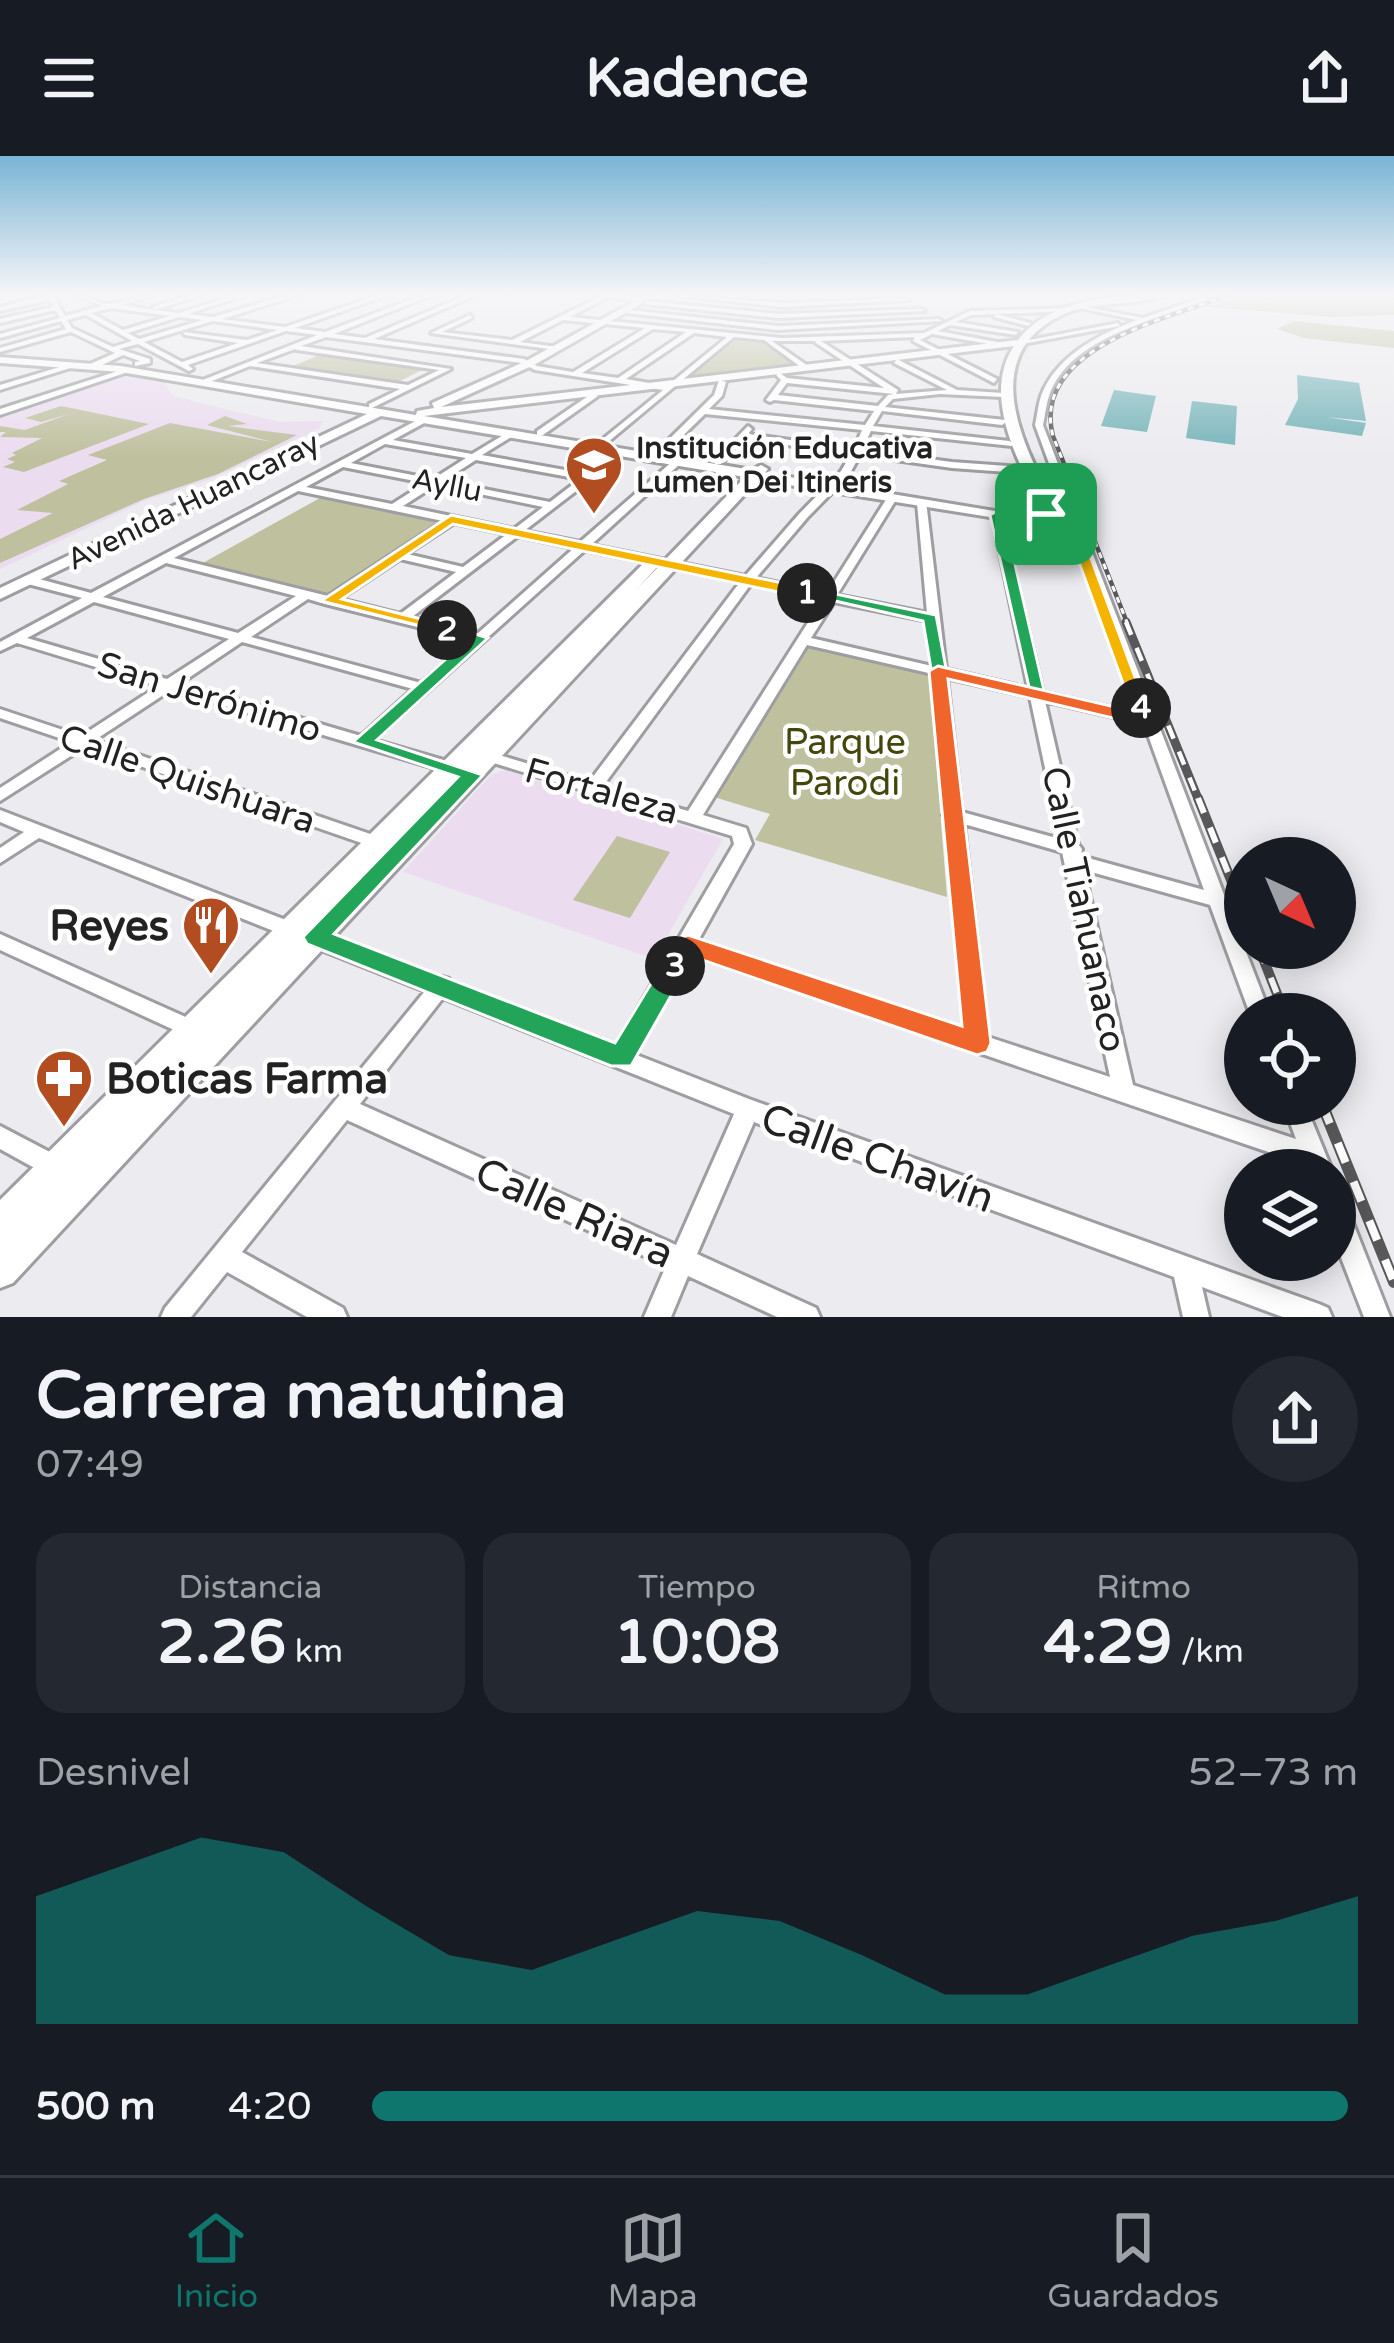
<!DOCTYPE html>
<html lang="es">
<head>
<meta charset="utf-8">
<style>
	:root { --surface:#171b24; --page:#242831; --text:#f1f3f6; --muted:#9ea1a6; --line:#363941; --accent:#0f766e }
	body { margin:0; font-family:"Varela Round",sans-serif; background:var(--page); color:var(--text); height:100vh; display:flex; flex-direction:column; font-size:45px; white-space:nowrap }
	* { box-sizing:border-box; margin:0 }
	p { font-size:39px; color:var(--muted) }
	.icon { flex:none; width:66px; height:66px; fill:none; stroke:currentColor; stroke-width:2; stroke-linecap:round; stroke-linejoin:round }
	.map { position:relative; height:1161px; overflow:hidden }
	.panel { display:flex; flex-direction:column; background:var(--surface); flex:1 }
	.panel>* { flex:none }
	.needle { width:78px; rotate:136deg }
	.controls { position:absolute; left:1224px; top:681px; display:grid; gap:24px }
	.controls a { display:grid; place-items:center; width:132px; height:132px; border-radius:50%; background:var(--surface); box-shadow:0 6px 30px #0003; font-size:60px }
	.pin { position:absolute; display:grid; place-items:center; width:102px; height:102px; color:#fff; margin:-51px; border-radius:24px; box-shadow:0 6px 18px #0006 }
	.km { position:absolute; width:60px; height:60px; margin:-30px; border-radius:50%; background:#222; color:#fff; font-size:33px; line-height:60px; text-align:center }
	.round { display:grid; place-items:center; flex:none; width:126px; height:126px; border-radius:63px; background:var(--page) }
	.head { display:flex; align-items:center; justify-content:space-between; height:204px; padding:0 36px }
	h1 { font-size:66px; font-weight:700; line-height:90px }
	.stats { display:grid; grid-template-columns:repeat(3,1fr); gap:18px; height:204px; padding:12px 36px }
	.stats div { display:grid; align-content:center; border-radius:30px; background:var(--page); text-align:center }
	.stats b { font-size:60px; font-weight:700 }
	.stats small { font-size:33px; font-weight:400 }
	.stats p { font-size:33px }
	.chart { height:336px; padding:24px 36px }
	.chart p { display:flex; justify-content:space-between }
	.chart svg { width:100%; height:216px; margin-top:12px; fill:var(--accent); opacity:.7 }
	ul { padding:0 36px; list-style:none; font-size:39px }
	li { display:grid; grid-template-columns:192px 144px 1fr; align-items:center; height:90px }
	li i { height:30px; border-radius:15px; background:var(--accent) }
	header { display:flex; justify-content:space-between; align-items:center; height:156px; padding:0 36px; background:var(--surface); font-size:54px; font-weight:700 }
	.dock { display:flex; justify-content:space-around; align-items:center; height:168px; border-top:3px solid var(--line); background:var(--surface); font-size:33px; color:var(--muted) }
	.dock a { display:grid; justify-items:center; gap:6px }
	.dock .on { color:var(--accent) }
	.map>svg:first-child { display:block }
	.education { fill:#ebdcef }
	.green { fill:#bec09e }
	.water { fill:#75b4b9 }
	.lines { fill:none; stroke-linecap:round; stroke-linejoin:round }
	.minor-casing { stroke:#9e9da1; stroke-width:6 }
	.major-casing { stroke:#9e9da1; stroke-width:6 }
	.minor { fill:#fff; fill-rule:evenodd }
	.major { fill:#fff; fill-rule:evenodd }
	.rail-far3-casing { stroke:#58585a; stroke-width:4.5 }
	.rail-far2-casing { stroke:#58585a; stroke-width:9 }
	.rail-far1-casing { stroke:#58585a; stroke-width:10 }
	.rail-casing { stroke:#58585a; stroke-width:12 }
	.rail-far3 { stroke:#fff; stroke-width:3; stroke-dasharray:6; stroke-linecap:butt }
	.rail-far2 { stroke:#fff; stroke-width:4.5; stroke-dasharray:14; stroke-linecap:butt }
	.rail-far1 { stroke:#fff; stroke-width:6; stroke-dasharray:16; stroke-linecap:butt }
	.rail { stroke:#fff; stroke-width:8; stroke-dasharray:21; stroke-linecap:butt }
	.split-1 { fill:#22a559; stroke:#fff; stroke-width:3 }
	.split-2 { fill:#f5b400; stroke:#fff; stroke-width:3 }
	.split-3 { fill:#22a559; stroke:#fff; stroke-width:3 }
	.split-4 { fill:#f0652b; stroke:#fff; stroke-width:3 }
	.split-5 { fill:#f5b400; stroke:#fff; stroke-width:3 }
	.labels { text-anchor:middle; stroke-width:9; stroke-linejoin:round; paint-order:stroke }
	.far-poi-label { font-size:30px; font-weight:bold; fill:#222223; stroke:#fff; text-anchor:start }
	.far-street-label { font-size:30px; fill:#222223; stroke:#fff }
	.street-label { font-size:36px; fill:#222223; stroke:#fff }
	.park-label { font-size:36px; fill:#45460c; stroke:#fff }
	.near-poi-label { font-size:42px; font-weight:bold; fill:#222223; stroke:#fff; text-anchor:end }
	.near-street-label { font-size:42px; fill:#222223; stroke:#fff }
</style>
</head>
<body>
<header><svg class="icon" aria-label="menu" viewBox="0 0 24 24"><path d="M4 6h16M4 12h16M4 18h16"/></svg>Kadence<svg class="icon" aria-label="share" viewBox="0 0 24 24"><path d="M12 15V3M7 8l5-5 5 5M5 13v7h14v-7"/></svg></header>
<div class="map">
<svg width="1394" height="1161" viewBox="0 0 1394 1161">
	<rect width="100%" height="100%" fill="#ecebef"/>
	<g class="education">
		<path d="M128,218L164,225L172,239L192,245L280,266L323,265L319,273L210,323L146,344L0,413V259Z"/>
		<path d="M505,614L723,683L654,803L403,716L491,619Z"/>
	</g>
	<g class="green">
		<path d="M1242,139H1394V159L1333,161L1209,151Z"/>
		<path d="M1294,165L1394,175V192L1304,182L1277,173Z"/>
		<path d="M733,183L764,185L800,211L682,222Z"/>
		<path d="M324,197L428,211L394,228L288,212Z"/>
		<path d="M61,250L149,268L24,316L3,311L15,306L7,303L16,299L12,297L42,282L0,281L6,276H0V270L25,274L69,258L41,266L25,262Z"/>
		<path d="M225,260L247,268L228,270L297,279L218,318L144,343L0,407V383L53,357L17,354L68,328L59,325L107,304L88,299L170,267L272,286L207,269Z"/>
		<path d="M320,342L436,366L326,439L201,408Z"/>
		<path d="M808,491L929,517L947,741L755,684L770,658L714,641Z"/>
		<path d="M617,680L670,696L630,762L573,744Z"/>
	</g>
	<g class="water">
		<path d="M1297,219L1359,227L1366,265L1326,261L1366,267L1362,280L1285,269L1298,243Z"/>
		<path d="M1114,234L1156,240L1147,276L1101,270Z"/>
		<path d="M1192,245L1237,250L1235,289L1186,282Z"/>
	</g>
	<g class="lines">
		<defs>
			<g id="minor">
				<path d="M47,139H53L65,160L102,150L78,139C89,141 99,148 110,148C126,147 139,140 155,139L121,149L154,154L153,151L191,139H201L155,154L179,157L236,139H246L188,158L213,161L287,139H298L222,163L285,171L378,139H388L295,172L325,176L423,139H432L334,178L365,182L467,139H476L374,183L524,203L537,210L573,216L645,172L563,164L520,186L558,191L556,194L431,177L470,159L472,162L442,176L512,184L603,139H611L570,161L782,182L924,177L970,155L1073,152L1071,155L971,159L956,166L1018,176L1016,179L950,169L938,175L1008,188L1006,191L932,178L920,184L997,223L994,227L913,185L915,181L821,185L898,234L896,238L947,234L894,207L897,203L957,234L1003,237L1007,239L1003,241L940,238L893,243L885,251L1005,264L1006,266L1002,269L882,255L873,270L1009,285L1014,288L1012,290L871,275L862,294L952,306L1022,311L1027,314L1022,317L952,312L860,299L849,319L807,362L756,422L827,437L887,342L892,339L897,342L837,439L927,457L917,347L926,345L946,513L1028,532L992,359L1001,357L1043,536L1140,558L1035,269C1037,260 1038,249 1041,240C1056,200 1099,178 1137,164L1080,152V150L1143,162L1209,139H1219C1165,163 1071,177 1049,240C1046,249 1045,260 1043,269L1270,858H1250L1210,749L1084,714L1133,929L1296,983L1283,948H1305L1332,1014H1308L1306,1009L690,798L634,898L749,943L1319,1148L1328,1152L1332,1161H1283L1202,1131L1209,1161H1183L1174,1121L754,966L697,1098L816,1152L820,1161H777L688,1120L671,1161H644L666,1110L347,964L242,1096L343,1152L347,1161H307L227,1116L191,1161H161L165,1152L425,835L39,682L0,707V692L24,676L0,666V654L437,822L442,821L449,823L452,828L615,891L734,688L732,680L474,601L471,598L479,593L589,626L740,426L585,394L374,584L464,610L466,614L458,619L171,534L95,584L382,682L385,686L382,690L376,692L85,591L0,645V632L71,586L0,562V553L81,580L158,530L17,487L0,495V486L82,442L24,427V421L28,420L91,437L423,261L427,264L426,266L393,284L472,298L510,275L514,278L513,280L482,299L587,318L617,295H623V299L524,375L580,386L674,304H680V308L591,389L745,420L799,358L841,315L851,298L744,283L721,308H715V304L748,270L752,273L748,278L854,293L862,274L705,258L657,305H651V301L714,239L719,224L726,226L722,240L709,253L865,269L874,255L774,244L770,246L766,244L781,224L776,219L780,217L787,222L884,232L816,187L815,185H772L808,210L805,214L764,184L734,181L596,296L591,293L593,291L663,234L535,214L522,207L326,181L301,190L451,213L372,252H369V248L400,233L250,210L202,229L195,227L317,179L286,175L188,209L193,213L189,215L138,188L119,193L150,203V207L135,210V206L140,205L123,199L96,212H90V208L115,197L71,176L0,196V192L66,173L61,165L0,182V178L60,162L55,154L0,167V163L53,151L50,144L0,155V151ZM112,152L170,160L123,174L91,157ZM85,159H86L132,185L113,191L72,172L67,164ZM179,161L203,164L139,183L128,177ZM213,165L277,174L247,184L183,176L185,179L238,187L182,206L144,186ZM653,173L686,176L618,222L582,217ZM694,177L727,181L667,230L626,223ZM295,193L297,194L439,214L408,229L257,207ZM787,227L894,238L888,239L878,250L778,239ZM385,288L466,302L433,323L351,307ZM476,304L580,323L550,346L443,325ZM343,311L425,327L392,348L306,331ZM436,329L543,351L514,373L403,350ZM298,335L443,365L328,440L174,402ZM454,367L507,378L463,411L407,398ZM518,380L574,392L477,478L412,461ZM400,403L456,416L400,458L340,443ZM166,407L296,440L238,477L103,441ZM751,428L823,443L688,655L603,630ZM308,443L325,448L470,484L421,527L251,481ZM94,446L229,483L167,523L27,482ZM834,446L928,465L932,510L811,482ZM242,486L413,533L361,580L181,527ZM807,489L933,518L946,655L943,659L946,663L966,874L698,785L752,688L746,672L703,659ZM947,522L1030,541L1060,683L962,656ZM1045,545L1144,568L1204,734L1081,700L1082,693L1078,688ZM964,668L1062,696L1110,921L988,881ZM443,842L734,958L676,1089L360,948Z"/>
				<path d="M676,139L783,147L906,142L909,144L783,151Z"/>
				<path d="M647,145L779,158L922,153L925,155L779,162L645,148Z"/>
				<path d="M629,154L778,170L939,163L942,165L778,174L627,157Z"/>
				<path d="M996,158L1030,167L1031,168L1028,170L994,161Z"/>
				<path d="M1118,167L1120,170L1017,189L1014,187Z"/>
				<path d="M73,207L80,209L0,234V229Z"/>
				<path d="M124,213L131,215L0,259V253Z"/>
				<path d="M591,238L598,240L543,279H537V275Z"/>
				<path d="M0,778L199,867L202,873L199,879L192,882L185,879L0,794Z"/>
				<path d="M0,970L65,1004L69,1012L65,1020L57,1024L49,1020L0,993Z"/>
				<path d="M1335,1041L1344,1044L1390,1161H1364L1335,1086Z"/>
			</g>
			<path id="major" d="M599,139L653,141L534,209L441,251L1018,184C1050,142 1117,139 1166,139C1134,151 1096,144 1064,158C968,202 1031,306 1067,370L1065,373L758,324L13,1127L0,1132V1044L644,407L650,405L658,410L636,434L745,321L381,260L0,443V432L367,258L121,216L0,207V201L121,210L416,259L417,255L434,252L432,247L526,205L635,145ZM1014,190C979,242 1023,317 1049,364L765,317L768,313L761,309L752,314L424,260Z"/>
		</defs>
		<use href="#minor" class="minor-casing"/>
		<use href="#major" class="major-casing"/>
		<use href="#minor" class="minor"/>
		<use href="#major" class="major"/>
		<defs>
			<path id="rail-far3" d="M1128,469L1053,280C1030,192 1169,162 1229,139"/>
			<path id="rail-far2" d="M1126,466L1199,645"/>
			<g id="rail-far1">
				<path d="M1198,642L1245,759"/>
				<path d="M1259,792L1285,858"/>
			</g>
			<path id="rail" d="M1322,948L1394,1126"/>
		</defs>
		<use href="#rail-far3" class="rail-far3-casing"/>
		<use href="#rail-far2" class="rail-far2-casing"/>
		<use href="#rail-far1" class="rail-far1-casing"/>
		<use href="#rail" class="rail-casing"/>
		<use href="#rail-far3" class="rail-far3"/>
		<use href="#rail-far2" class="rail-far2"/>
		<use href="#rail-far1" class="rail-far1"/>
		<use href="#rail" class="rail"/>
	</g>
	<linearGradient id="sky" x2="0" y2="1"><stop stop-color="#7ab4d5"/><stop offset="0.46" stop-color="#f6f6f8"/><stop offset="1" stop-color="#f6f6f8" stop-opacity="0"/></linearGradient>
	<rect width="1394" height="302" fill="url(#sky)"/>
	<path class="split-1" d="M1046,354L1065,373L1005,365L1046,543L932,519L923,465L800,437L807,432L936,459L946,512L1029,531L990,359L997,355L1044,363L1039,358Z"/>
	<path class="split-2" d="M451,359L807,432L815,437L807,442L453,368L342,443L453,471V478L321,445Z"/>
	<path class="split-3" d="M447,469L488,482L377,584L483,619L334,778L615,887L666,803H684L688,810L631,910H611L307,788L303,781L458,621L353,586L467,484L441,478Z"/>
	<path class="split-4" d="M938,510L1133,555L1141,546L1155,564L1146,570L948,523L991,887L987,896L977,899L694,801L684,817H666L662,810L679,782L688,779L962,870L929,515Z"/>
	<path class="split-5" d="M1041,355L1076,362L1148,556L1132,552L1064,365L1041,360Z"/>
	<defs>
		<symbol id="school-pin" viewBox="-11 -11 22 30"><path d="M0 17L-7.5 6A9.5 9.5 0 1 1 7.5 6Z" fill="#b24c21" stroke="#fff"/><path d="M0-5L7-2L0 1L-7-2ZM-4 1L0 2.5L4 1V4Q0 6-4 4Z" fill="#fff"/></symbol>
		<symbol id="restaurant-pin" viewBox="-11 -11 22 30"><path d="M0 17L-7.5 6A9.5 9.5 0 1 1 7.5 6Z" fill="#b24c21" stroke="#fff"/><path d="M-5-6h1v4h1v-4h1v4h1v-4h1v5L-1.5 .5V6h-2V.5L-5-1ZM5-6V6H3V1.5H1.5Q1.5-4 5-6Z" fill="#fff"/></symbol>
		<symbol id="pharmacy-pin" viewBox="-11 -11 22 30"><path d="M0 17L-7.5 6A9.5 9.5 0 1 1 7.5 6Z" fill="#b24c21" stroke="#fff"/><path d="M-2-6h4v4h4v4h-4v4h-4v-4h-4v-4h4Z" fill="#fff"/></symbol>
	</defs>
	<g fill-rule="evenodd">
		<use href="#school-pin" x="561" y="276" width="66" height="90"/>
		<use href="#restaurant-pin" x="178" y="736" width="66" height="90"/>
		<use href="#pharmacy-pin" x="31" y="889" width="66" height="90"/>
	</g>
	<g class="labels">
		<g class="far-poi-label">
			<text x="636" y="302">Institución Educativa<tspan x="636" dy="34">Lumen Dei Itineris</tspan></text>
		</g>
		<g class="far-street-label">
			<text transform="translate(447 329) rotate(11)" y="10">Ayllu</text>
			<text transform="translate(193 345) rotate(-26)" y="10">Avenida Huancaray</text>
		</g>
		<g class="street-label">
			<text transform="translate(210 540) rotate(17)" y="13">San Jerónimo</text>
			<text transform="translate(188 622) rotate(19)" y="13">Calle Quishuara</text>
			<text transform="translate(602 634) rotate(16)" y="13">Fortaleza</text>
			<text transform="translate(1085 753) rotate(78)" y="13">Calle Tiahuanaco</text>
		</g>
		<g class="park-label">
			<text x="845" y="598">Parque<tspan x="845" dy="41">Parodi</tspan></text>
		</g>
		<g class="near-poi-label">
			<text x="169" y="784">Reyes</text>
			<text x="106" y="937" text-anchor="start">Boticas Farma</text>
		</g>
		<g class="near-street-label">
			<text transform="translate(878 1001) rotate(20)" y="15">Calle Chavín</text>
			<text transform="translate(575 1056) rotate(24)" y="15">Calle Riara</text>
		</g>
	</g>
</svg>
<div class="controls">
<a><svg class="needle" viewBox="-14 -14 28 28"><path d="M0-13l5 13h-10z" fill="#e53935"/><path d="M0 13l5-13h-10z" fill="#9ea1a6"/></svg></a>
<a><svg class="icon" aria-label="locate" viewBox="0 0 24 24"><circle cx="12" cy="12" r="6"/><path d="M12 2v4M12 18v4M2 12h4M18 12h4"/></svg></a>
<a><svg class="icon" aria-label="layers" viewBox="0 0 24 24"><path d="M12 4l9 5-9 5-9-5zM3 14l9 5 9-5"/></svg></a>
</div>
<div class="pin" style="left:1046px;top:358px;background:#1e9e55"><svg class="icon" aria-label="arrive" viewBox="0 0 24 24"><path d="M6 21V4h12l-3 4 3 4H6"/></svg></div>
<b class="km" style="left:807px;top:437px">1</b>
<b class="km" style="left:447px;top:474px">2</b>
<b class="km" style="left:675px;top:810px">3</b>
<b class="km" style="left:1141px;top:552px">4</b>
</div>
<section class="panel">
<div class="head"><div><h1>Carrera matutina</h1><p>07:49</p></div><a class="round"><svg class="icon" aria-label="share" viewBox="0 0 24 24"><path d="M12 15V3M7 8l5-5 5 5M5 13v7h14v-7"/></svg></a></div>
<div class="stats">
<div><p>Distancia</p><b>2.26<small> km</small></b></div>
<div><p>Tiempo</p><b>10:08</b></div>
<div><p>Ritmo</p><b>4:29<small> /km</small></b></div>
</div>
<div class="chart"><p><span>Desnivel</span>52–73 m</p>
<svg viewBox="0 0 160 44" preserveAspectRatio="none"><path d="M0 44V18L10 12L20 6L30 9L40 20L50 30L60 33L70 27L80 21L90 23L100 30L110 38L120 38L130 32L140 26L150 23L160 18V44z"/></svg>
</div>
<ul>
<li><b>500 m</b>4:20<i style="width:99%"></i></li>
</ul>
</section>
<nav class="dock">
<a class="on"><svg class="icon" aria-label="home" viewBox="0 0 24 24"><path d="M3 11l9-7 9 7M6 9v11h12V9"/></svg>Inicio</a>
<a><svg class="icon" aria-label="map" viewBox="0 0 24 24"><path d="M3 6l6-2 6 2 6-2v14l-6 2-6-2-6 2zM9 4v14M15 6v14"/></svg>Mapa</a>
<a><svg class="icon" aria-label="saved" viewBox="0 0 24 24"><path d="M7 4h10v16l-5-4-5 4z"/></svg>Guardados</a>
</nav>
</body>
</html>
